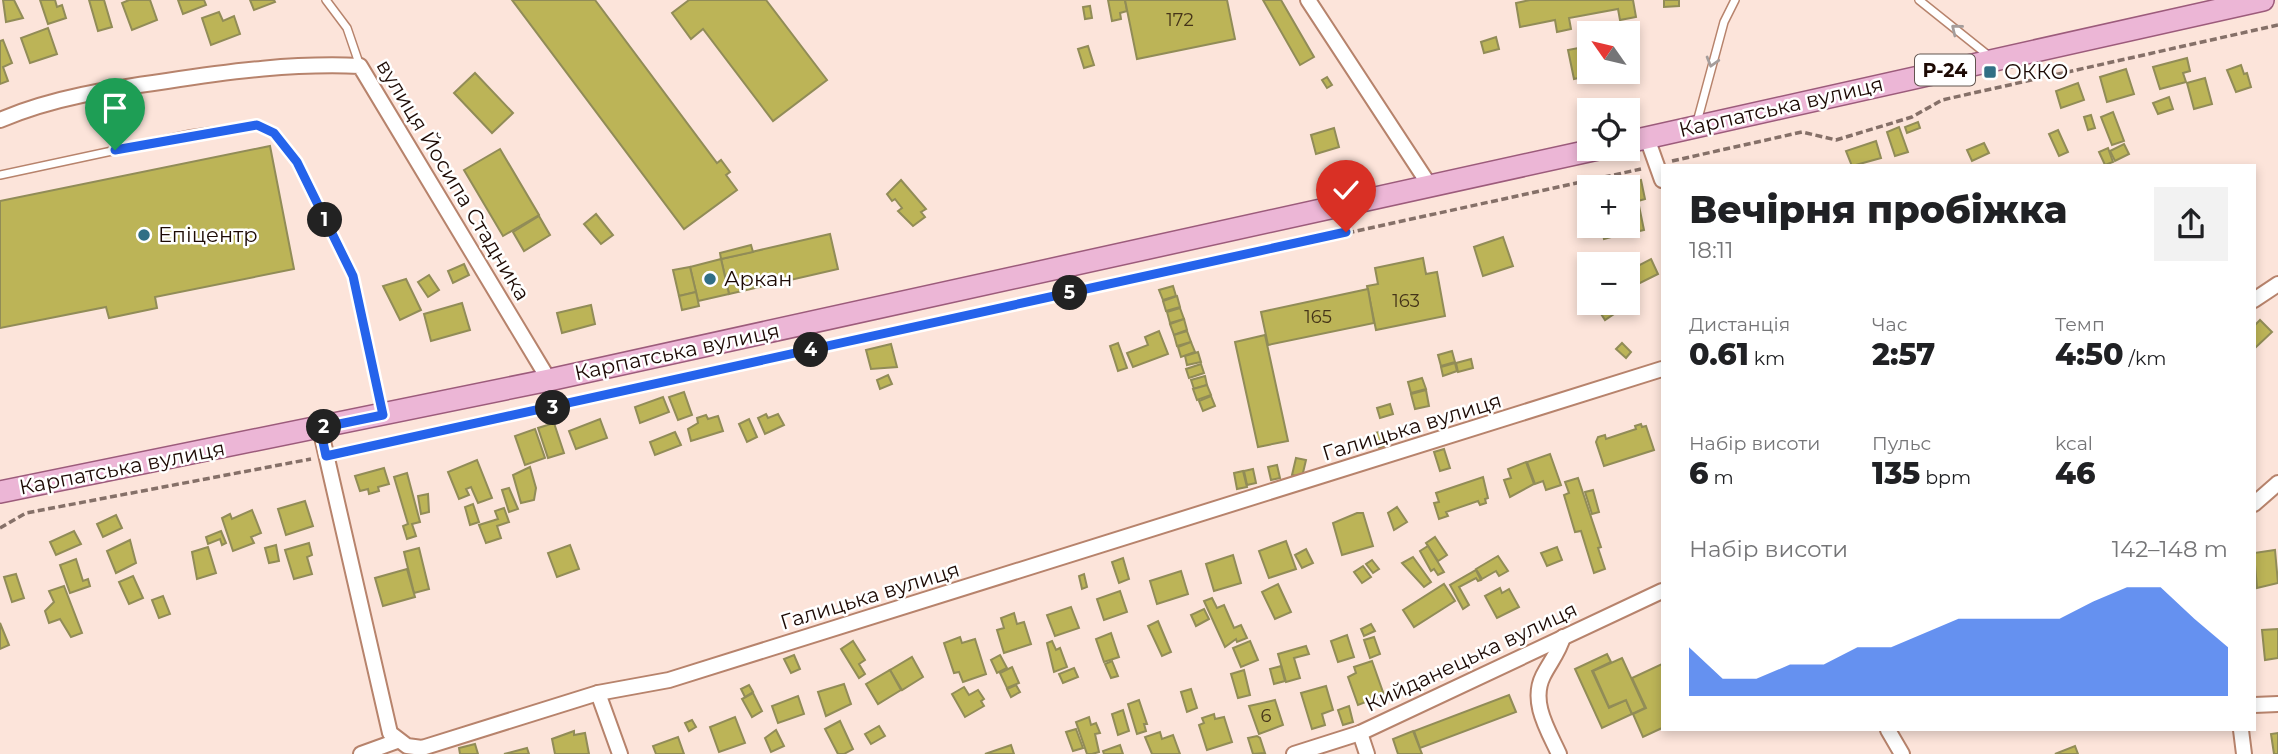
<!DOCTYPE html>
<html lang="uk">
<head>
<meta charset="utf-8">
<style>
	:root { --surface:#fff; --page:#f2f2f2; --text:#202124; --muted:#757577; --accent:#2563eb }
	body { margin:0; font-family:Montserrat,sans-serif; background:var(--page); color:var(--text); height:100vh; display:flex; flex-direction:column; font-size:26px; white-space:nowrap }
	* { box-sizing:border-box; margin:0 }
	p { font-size:23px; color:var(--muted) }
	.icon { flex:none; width:38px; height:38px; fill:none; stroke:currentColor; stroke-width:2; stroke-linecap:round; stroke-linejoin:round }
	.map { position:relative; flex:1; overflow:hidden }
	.details { position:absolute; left:1661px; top:164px; width:595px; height:567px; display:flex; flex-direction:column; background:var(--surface); border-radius:0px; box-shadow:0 4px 10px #0003 }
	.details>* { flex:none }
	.needle { width:46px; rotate:304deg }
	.controls { position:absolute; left:1577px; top:21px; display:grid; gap:14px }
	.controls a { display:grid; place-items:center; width:63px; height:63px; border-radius:0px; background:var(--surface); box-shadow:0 4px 10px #0003; font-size:35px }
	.pin { position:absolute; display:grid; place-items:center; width:60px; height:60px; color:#fff; margin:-72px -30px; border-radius:50% 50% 50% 0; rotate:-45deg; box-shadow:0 0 7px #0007 }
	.pin .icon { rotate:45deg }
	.km { position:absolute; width:35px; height:35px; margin:-18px; border-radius:50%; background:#222; color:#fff; font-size:19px; line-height:35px; text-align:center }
	.round { display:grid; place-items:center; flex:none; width:74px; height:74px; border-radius:0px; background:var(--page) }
	.overview { display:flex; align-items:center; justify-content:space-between; height:119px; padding:0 28px }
	h1 { font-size:38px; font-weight:800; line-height:52px }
	.metrics { display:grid; grid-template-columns:repeat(3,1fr); gap:10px; height:119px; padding:7px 28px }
	.metrics div { display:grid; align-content:center }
	.metrics b { font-size:30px; font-weight:800 }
	.metrics small { font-size:19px; font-weight:400 }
	.metrics p { font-size:19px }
	.chart { height:196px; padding:14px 28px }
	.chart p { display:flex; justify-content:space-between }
	.chart svg { width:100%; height:126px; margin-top:7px; fill:var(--accent); opacity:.7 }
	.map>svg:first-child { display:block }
	.building { fill:#bcb457; stroke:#918c57; stroke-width:2 }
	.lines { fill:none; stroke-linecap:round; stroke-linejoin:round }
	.lane-casing { stroke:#b7836c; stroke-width:10 }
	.street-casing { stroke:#b7836c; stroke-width:18 }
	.primary-casing { stroke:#9c5b7b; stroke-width:24 }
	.path { stroke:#857068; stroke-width:3.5; stroke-dasharray:7 3.5; stroke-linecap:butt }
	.lane { stroke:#fff; stroke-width:7 }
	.street { stroke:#fff; stroke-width:14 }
	.primary { stroke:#ecb6d6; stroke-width:21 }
	.oneway { stroke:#a59d9b }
	.route-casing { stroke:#fff; stroke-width:14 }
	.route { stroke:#2563eb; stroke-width:9 }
	.poi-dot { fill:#316f85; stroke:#fff; stroke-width:2.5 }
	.labels { text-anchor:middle; stroke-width:5; stroke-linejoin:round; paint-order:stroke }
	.number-label { font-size:18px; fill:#453419 }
	.shield { fill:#fff; stroke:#61544f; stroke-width:2 }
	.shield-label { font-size:19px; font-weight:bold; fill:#1d0a04 }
	.poi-label { font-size:21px; fill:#1d0a04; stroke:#fff; text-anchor:start }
	.street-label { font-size:21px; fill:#1d0a04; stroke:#fff }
</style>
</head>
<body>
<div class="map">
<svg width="2278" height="754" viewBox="0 0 2278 754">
	<rect width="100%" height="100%" fill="#fce4da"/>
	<g class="building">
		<path d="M3,0H14L23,18L6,22Z"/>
		<path d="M40,0H55L57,7L62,5L66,18L48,24Z"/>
		<path d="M89,0H104L112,27L98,31Z"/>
		<path d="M129,0H150L157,20L132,30L122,3Z"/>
		<path d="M178,0H204L206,5L183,14Z"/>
		<path d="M250,0H274L275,2L254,10Z"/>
		<path d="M512,0H595L717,163L721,160L730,172L726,175L737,190L684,229Z"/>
		<path d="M689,0H766L827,80L773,121L703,29L691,39L672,13Z"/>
		<path d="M1108,0H1125L1127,11L1120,13L1121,19L1112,21Z"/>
		<path d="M1125,0H1227L1235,39L1137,59Z"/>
		<path d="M1263,0H1281L1314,57L1300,65Z"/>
		<path d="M1530,0H1633L1636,17L1620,20L1618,9L1569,18L1571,29L1557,32L1555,20L1520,27L1516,3Z"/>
		<path d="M1664,0H1679V6L1664,7Z"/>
		<path d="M1090,6L1092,18L1085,19L1083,7Z"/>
		<path d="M219,12L223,21L234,16L240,34L211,45L202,18Z"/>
		<path d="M48,28L57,54L30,63L21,38Z"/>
		<path d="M1496,37L1499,49L1484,53L1481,42Z"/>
		<path d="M3,40L12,63L3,67L8,81L0,84V41Z"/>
		<path d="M1088,46L1094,65L1084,68L1078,49Z"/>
		<path d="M1589,46V72L1600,73L1574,79L1568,50Z"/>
		<path d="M2187,58L2190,71L2183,73L2186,82L2160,89L2153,67Z"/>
		<path d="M2241,65L2244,74L2247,73L2251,87L2236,92L2227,70Z"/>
		<path d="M2126,69L2134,94L2107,102L2100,77Z"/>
		<path d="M475,73L513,113L492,133L454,93Z"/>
		<path d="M1327,77L1332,85L1327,88L1322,80Z"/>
		<path d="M2205,78L2212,104L2194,109L2187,83Z"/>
		<path d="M2078,83L2084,100L2061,108L2056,91Z"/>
		<path d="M2169,97L2173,109L2158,114L2153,103Z"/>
		<path d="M2113,112L2124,141L2112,145L2101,117Z"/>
		<path d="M2091,115L2095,128L2088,130L2084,117Z"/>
		<path d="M1918,122L1920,128L1907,133L1905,127Z"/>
		<path d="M1899,127L1908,152L1895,156L1887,132Z"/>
		<path d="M1334,128L1339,147L1316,154L1311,135Z"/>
		<path d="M2058,130L2068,152L2059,156L2049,134Z"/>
		<path d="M1876,141L1881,158L1852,166L1846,151Z"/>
		<path d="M1984,143L1989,153L1972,161L1967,150Z"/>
		<path d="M2124,144L2129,154L2115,161L2110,151Z"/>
		<path d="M270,146L294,269L155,297L157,308L109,318L106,307L0,328V201Z"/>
		<path d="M2108,148L2113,162L2105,165L2099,152Z"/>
		<path d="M500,149L539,215L503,236L464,170Z"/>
		<path d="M1633,178L1634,182L1641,180L1645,199L1638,201L1644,230L1627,234L1628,187H1593Z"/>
		<path d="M901,180L926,209L921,212L925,217L913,226L898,211L902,208L895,199L892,201L887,194Z"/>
		<path d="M596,214L613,235L601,244L584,224Z"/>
		<path d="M539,216L550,235L524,251L513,232Z"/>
		<path d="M1601,226H1620L1622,234L1604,239Z"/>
		<path d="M830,234L838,269L729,294L721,259Z"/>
		<path d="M1503,237L1513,266L1483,276L1474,247Z"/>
		<path d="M751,245L753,252L721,259L720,253Z"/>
		<path d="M1423,258L1426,274L1437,272L1445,316L1376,330L1367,286L1378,284L1375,268Z"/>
		<path d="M721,259L729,294L698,301L690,267Z"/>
		<path d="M1651,259L1658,274L1630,288L1628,271Z"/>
		<path d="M464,264L469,275L453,283L448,271Z"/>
		<path d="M690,267L696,292L679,296L673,270Z"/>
		<path d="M429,275L439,290L428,297L418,282Z"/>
		<path d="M406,279L421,310L400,320L383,286Z"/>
		<path d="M1173,286L1176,296L1163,300L1159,290Z"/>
		<path d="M1368,289L1374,323L1268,345L1261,312Z"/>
		<path d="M696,292L699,306L682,310L679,296Z"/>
		<path d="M1177,296L1180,307L1166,311L1163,301Z"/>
		<path d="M462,303L470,330L431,341L424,314Z"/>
		<path d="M1600,303H1624L1626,306L1605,320L1596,306Z"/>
		<path d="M591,305L595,324L562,333L557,313Z"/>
		<path d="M1180,308L1184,319L1170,323L1167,312Z"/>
		<path d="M1184,319L1187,330L1174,335L1170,324Z"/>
		<path d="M2260,320L2272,332L2254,349V326Z"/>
		<path d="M1159,331L1168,354L1133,367L1127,353L1148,345L1145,337Z"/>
		<path d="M1187,331L1191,342L1177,346L1174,335Z"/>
		<path d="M1265,335L1288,441L1258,447L1235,342Z"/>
		<path d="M1191,342L1195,352L1181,357L1178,347Z"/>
		<path d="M1118,343L1127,368L1118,371L1110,346Z"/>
		<path d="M1622,343L1631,352L1626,358L1616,349Z"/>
		<path d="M891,344L897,367L871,369L866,350Z"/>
		<path d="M1452,351L1455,362L1441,366L1438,355Z"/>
		<path d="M1198,352L1201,362L1187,365L1185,356Z"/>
		<path d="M1471,359L1473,368L1458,372L1456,363Z"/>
		<path d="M1455,363L1457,371L1443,376L1441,367Z"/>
		<path d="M1201,364L1204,373L1189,378L1186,369Z"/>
		<path d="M888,375L892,384L880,389L877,380Z"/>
		<path d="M1205,376L1207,385L1194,389L1191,380Z"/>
		<path d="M1422,378L1426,389L1411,393L1408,382Z"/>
		<path d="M1207,385L1211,395L1197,400L1193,389Z"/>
		<path d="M1426,390L1429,406L1415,409L1411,394Z"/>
		<path d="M684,392L692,415L678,420L669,397Z"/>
		<path d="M1211,396L1215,406L1203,411L1199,401Z"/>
		<path d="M663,397L669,412L640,423L635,407Z"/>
		<path d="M1390,404L1393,414L1380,418L1377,408Z"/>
		<path d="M766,414L768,418L778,414L784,425L765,434L758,418Z"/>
		<path d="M706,415L708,419L718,416L723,431L691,441L688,429L698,423L697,418Z"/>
		<path d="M600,419L607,438L576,449L569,431Z"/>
		<path d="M749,419L757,437L747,442L739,424Z"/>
		<path d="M554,423L564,453L548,458L538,428Z"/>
		<path d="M1641,424L1642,427L1646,426L1654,450L1604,466L1596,442L1598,437L1605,435L1606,439L1636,429L1635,426Z"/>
		<path d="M535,429L545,458L525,465L515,436Z"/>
		<path d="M1384,431L1388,446L1379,448L1375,433Z"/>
		<path d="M675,432L681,445L655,455L650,442Z"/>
		<path d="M1444,449L1450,468L1440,471L1434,452Z"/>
		<path d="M1550,454L1561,485L1546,490L1543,481L1535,484L1527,462Z"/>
		<path d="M1296,458L1306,460L1302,477L1292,475Z"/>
		<path d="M477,460L492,498L478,503L471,487L466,489L469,495L459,499L448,472Z"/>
		<path d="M1526,462L1534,484L1510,497L1504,480L1511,478L1508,469Z"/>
		<path d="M1277,465L1280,478L1271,480L1268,467Z"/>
		<path d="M530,467L536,488L534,500L521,503L513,475Z"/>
		<path d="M384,468L389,484L378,487L379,491L369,494L368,489L360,491L355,476Z"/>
		<path d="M1253,469L1256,483L1247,485L1244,471Z"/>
		<path d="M1243,471L1247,487L1237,489L1234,473Z"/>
		<path d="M407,473L420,522L412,524L416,536L407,539L403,526L408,524L394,477Z"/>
		<path d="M1483,477L1488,498L1485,499L1486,503L1480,505L1478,501L1446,512L1448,516L1439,519L1434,503L1439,502L1436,493Z"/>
		<path d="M1578,478L1601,547L1598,548L1605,569L1594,573L1581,531L1575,532L1564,495L1569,493L1565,482Z"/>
		<path d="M509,488L518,509L509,512L502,490Z"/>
		<path d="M1593,490L1599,512L1592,514L1585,492Z"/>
		<path d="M428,494L429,512L421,514L418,496Z"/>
		<path d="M305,501L313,526L286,535L278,509Z"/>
		<path d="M473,504L479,522L470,525L465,507Z"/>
		<path d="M1397,507L1407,522L1394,530L1388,513Z"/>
		<path d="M504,508L509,522L497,526L501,538L486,543L479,525L498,519L495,511Z"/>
		<path d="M252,510L261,533L251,537L254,543L233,551L222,518L230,514L232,519Z"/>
		<path d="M1357,513H1363L1373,546L1342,555L1333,523Z"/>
		<path d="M116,515L122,528L103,537L97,524Z"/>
		<path d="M74,531L81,544L56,555L50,542Z"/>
		<path d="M221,531L226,543L222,545L220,539L208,544L206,537Z"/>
		<path d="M1435,537L1447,555L1438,561L1426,543Z"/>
		<path d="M130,540L136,563L116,573L107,551Z"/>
		<path d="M1286,541L1296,569L1269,578L1259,551Z"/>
		<path d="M309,543L312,555L307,557L312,574L294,579L285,550Z"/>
		<path d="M276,545L279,561L269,563L265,548Z"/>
		<path d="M570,545L579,569L557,577L548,553Z"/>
		<path d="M1428,546L1444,572L1438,575L1434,569L1431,571L1420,551Z"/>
		<path d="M208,547L216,573L197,579L192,552Z"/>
		<path d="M1557,547L1562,560L1547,566L1541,553Z"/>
		<path d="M419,548L429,589L414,593L404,552Z"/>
		<path d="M1306,549L1313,563L1302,568L1295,555Z"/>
		<path d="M2275,550L2278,583L2257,588L2254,553Z"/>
		<path d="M1233,555L1241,583L1214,591L1206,564Z"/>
		<path d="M1498,556L1508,571L1499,576L1496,571L1482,579L1476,569Z"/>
		<path d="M1413,557L1431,582L1424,587L1402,563Z"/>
		<path d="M1123,558L1129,579L1119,583L1112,562Z"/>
		<path d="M76,559L83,581L88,579L90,586L70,593L60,565Z"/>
		<path d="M1372,560L1379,569L1373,573L1366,564Z"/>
		<path d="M1363,566L1371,577L1362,583L1354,572Z"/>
		<path d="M407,569L415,597L383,606L375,578Z"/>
		<path d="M1476,570L1481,580L1478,581L1476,578L1459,587L1469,605L1463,609L1450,585Z"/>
		<path d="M1181,571L1188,594L1157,604L1150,581Z"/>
		<path d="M16,574L24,598L12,602L4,577Z"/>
		<path d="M1084,574L1087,587L1082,589L1079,576Z"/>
		<path d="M133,576L143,598L129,604L119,582Z"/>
		<path d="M1278,584L1291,612L1275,619L1262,592Z"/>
		<path d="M1444,584L1455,601L1414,627L1403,610Z"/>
		<path d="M64,586L82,633L71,637L60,619L49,623L45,611L54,602L49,591Z"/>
		<path d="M1500,588L1502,593L1509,589L1519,607L1497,618L1485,596Z"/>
		<path d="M1120,591L1127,612L1104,620L1097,599Z"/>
		<path d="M163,596L170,614L159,618L152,600Z"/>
		<path d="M1212,598L1217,608L1224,605L1234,628L1241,625L1247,638L1237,642L1236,639L1225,647L1204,601Z"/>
		<path d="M1071,607L1079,628L1055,636L1047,615Z"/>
		<path d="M1204,609L1209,619L1196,626L1191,615Z"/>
		<path d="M1014,613L1017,624L1024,622L1031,644L1004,653L997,630L1004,628L1001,618Z"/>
		<path d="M1158,621L1171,652L1162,656L1148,626Z"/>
		<path d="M0,623L9,645L0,649Z"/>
		<path d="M1371,624L1375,631L1364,636L1361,629Z"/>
		<path d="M2278,629V658L2265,660L2262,630Z"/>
		<path d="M1111,633L1119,657L1104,662L1096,639Z"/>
		<path d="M1347,635L1354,657L1338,662L1331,641Z"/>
		<path d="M960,637L962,643L975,639L986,674L963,682L959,672L954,673L944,643Z"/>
		<path d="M1374,637L1380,654L1370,658L1364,640Z"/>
		<path d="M853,641L865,660L859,664L865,674L859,678L841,649Z"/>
		<path d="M1052,641L1056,650L1060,648L1067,667L1054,672L1047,643Z"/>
		<path d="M1250,641L1258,660L1241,667L1233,648Z"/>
		<path d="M1306,646L1309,654L1294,658L1300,678L1286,682L1278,654Z"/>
		<path d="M1607,654L1611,662L1592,671L1609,708L1626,700L1632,714L1602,728L1575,669Z"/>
		<path d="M794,655L800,669L791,673L784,659Z"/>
		<path d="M1000,655L1007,668L997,673L991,660Z"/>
		<path d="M912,657L923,677L902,690L890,670Z"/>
		<path d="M1622,658L1645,708L1632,714L1626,700L1609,707L1593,671Z"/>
		<path d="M1112,661L1118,676L1111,678L1105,664Z"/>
		<path d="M1372,661L1384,695L1358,705L1348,677L1356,673L1354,667Z"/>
		<path d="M1662,664V728L1643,737L1633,714L1646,708L1632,678Z"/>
		<path d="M1281,666L1285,681L1274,684L1270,669Z"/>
		<path d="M1012,667L1019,683L1007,688L1000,673Z"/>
		<path d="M1074,668L1078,677L1063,683L1059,674Z"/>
		<path d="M890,670L901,690L878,704L866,684Z"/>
		<path d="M1244,670L1250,695L1238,698L1231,674Z"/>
		<path d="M844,684L851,704L826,716L818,692Z"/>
		<path d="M749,685L753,692L745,697L741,689Z"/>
		<path d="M1016,685L1020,692L1011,697L1007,689Z"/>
		<path d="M1326,686L1333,710L1322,714L1325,725L1312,729L1301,693Z"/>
		<path d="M964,687L969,695L978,690L984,699L981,701L984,706L965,717L952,694Z"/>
		<path d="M1191,689L1197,708L1187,712L1181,692Z"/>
		<path d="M753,693L762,711L752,717L742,699Z"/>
		<path d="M1509,695L1516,712L1420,748L1414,731Z"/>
		<path d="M798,696L804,714L778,723L772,706Z"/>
		<path d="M1139,700L1147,724H1144L1146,731L1137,734L1128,704Z"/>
		<path d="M1275,700L1283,725L1259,734L1249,706Z"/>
		<path d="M1349,706L1353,722L1343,725L1338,710Z"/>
		<path d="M1123,710L1129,731L1118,735L1112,714Z"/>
		<path d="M1214,714L1215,719L1224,717L1232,742L1207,750L1199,725L1204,723L1202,718Z"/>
		<path d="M735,717L745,743L719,752L710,727Z"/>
		<path d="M1089,717L1091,725L1096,723L1100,733L1095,734L1099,752L1092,754H1087L1076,722Z"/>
		<path d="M692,720L696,727L689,731L685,723Z"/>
		<path d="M840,721L853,749L844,754H838L825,729Z"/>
		<path d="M879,726L885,736L871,744L865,734Z"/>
		<path d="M1076,729L1083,748L1073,751L1066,732Z"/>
		<path d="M776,730L784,746L771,752L765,738Z"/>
		<path d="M574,731V735L585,733L589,754H555L552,739Z"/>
		<path d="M1413,731L1422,754H1398L1393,739Z"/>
		<path d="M1160,732L1162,739L1173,735L1180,754H1152L1145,737Z"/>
		<path d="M2278,733V754H2274L2271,734Z"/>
		<path d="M1257,736L1260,738L1265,753L1253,754L1248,738Z"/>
		<path d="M678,737L684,754H656L653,746Z"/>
		<path d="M475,744L478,754H460L459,748Z"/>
		<path d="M1011,745L1014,754H985Z"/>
		<path d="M1120,745L1123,754H1104L1103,751Z"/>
		<path d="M2075,746L2078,754H2055Z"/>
		<path d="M527,748L529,754H504Z"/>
	</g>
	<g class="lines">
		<defs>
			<g id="lane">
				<path d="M326,0L347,28L360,66"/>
				<path d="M1919,0L1989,56"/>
				<path d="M1697,122L1724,22L1735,0"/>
				<path d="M0,175L191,134L257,125L274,133L297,162L353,276L382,412"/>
			</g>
			<g id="street">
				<path d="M1308,0L1430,186"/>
				<path d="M0,120C54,97 110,89 167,81C231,71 295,63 360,66L549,380"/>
				<path d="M1647,138L1662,180"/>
				<path d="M2254,300L2278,284"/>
				<path d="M320,428L390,733L407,746L422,748L598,693L669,680L1662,369"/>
				<path d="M2254,504L2278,483"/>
				<path d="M598,693L620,754"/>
				<path d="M2254,705L2278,704"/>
				<path d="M1888,730L1902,754"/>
				<path d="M2241,730L2244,754"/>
				<path d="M1360,733L1367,754"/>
				<path d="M361,754L397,741"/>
				<path d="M1294,754L1360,733L1662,591"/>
				<path d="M1559,754C1548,730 1530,702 1543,676C1550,662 1559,652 1563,637"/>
			</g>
			<g id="primary">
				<path d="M1628,142L2263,0"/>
				<path d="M0,492L549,380L1598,149"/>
			</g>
		</defs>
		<use href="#lane" class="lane-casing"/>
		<use href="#street" class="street-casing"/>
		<use href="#primary" class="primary-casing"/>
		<g class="path">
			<path d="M1672,161L1802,132L1836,140L1912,117L1942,100L2278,25"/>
			<path d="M342,452L1641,169"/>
			<path d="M0,528L26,513L311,459"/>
		</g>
		<use href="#lane" class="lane"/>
		<use href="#street" class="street"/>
		<use href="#primary" class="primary"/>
	</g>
	<defs><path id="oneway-chevron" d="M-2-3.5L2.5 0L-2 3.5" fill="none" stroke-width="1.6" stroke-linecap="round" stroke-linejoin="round" transform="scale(1.75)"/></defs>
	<g class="oneway">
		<use href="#oneway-chevron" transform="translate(1956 29) rotate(-141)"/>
		<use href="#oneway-chevron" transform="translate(1712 62) rotate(106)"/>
	</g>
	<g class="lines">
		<defs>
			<path id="route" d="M115,150L257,125L274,133L297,162L353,276L383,415L320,428L326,456L1346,232"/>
		</defs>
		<use href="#route" class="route-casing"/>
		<use href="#route" class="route"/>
	</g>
	<g class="poi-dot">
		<rect x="1983" y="65" width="14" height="14" rx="3.5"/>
		<circle cx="144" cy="235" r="7"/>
		<circle cx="710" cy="279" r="7"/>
	</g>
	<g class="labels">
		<g class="number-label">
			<text x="1180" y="26">172</text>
			<text x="1406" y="307">163</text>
			<text x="1318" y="323">165</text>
			<text x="1266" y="722">6</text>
		</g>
		<rect class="shield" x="1915" y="54.5" width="60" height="31" rx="5"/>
		<g class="shield-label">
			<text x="1945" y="77">Р-24</text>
		</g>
		<g class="poi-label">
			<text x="2004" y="79">ОККО</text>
			<text x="158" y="242">Епіцентр</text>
			<text x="724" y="286">Аркан</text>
		</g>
		<g class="street-label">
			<text transform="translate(1781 107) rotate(-13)" y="7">Карпатська вулиця</text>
			<text transform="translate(453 180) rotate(59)" y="7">вулиця Йосипа Стадника</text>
			<text transform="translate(677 352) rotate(-12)" y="7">Карпатська вулиця</text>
			<text transform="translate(1412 427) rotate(-17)" y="7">Галицька вулиця</text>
			<text transform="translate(122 468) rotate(-11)" y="7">Карпатська вулиця</text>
			<text transform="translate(870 596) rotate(-17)" y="7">Галицька вулиця</text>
			<text transform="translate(1471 657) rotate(-25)" y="7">Кийданецька вулиця</text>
		</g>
	</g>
</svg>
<div class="controls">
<a><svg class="needle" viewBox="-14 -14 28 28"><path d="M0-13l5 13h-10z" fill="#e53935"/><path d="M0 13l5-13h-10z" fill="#757577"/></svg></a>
<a><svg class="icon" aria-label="locate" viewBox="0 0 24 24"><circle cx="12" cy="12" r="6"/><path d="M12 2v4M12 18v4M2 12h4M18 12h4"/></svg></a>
<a>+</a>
<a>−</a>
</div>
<div class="pin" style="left:115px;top:150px;background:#1e9e55"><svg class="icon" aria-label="arrive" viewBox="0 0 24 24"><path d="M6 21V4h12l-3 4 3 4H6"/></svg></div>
<div class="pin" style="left:1346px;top:232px;background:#d93025"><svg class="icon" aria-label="check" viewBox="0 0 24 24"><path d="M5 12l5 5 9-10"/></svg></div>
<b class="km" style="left:325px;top:220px">1</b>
<b class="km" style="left:324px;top:427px">2</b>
<b class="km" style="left:553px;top:408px">3</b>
<b class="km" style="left:811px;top:350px">4</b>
<b class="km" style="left:1070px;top:293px">5</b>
<section class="details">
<div class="overview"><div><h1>Вечірня пробіжка</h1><p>18:11</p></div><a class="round"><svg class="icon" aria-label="share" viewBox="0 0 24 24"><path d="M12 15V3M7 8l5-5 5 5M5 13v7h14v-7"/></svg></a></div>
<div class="metrics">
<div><p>Дистанція</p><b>0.61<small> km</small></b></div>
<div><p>Час</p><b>2:57</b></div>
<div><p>Темп</p><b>4:50<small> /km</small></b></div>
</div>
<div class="metrics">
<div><p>Набір висоти</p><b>6<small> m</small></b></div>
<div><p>Пульс</p><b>135<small> bpm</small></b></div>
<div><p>kcal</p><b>46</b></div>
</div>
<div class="chart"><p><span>Набір висоти</span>142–148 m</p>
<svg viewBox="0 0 160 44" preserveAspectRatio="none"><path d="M0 44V27L10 38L20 38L30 33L40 33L50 27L60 27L70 22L80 17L90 17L100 17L110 17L120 11L130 6L140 6L150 17L160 27V44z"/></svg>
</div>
</section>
</div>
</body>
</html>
